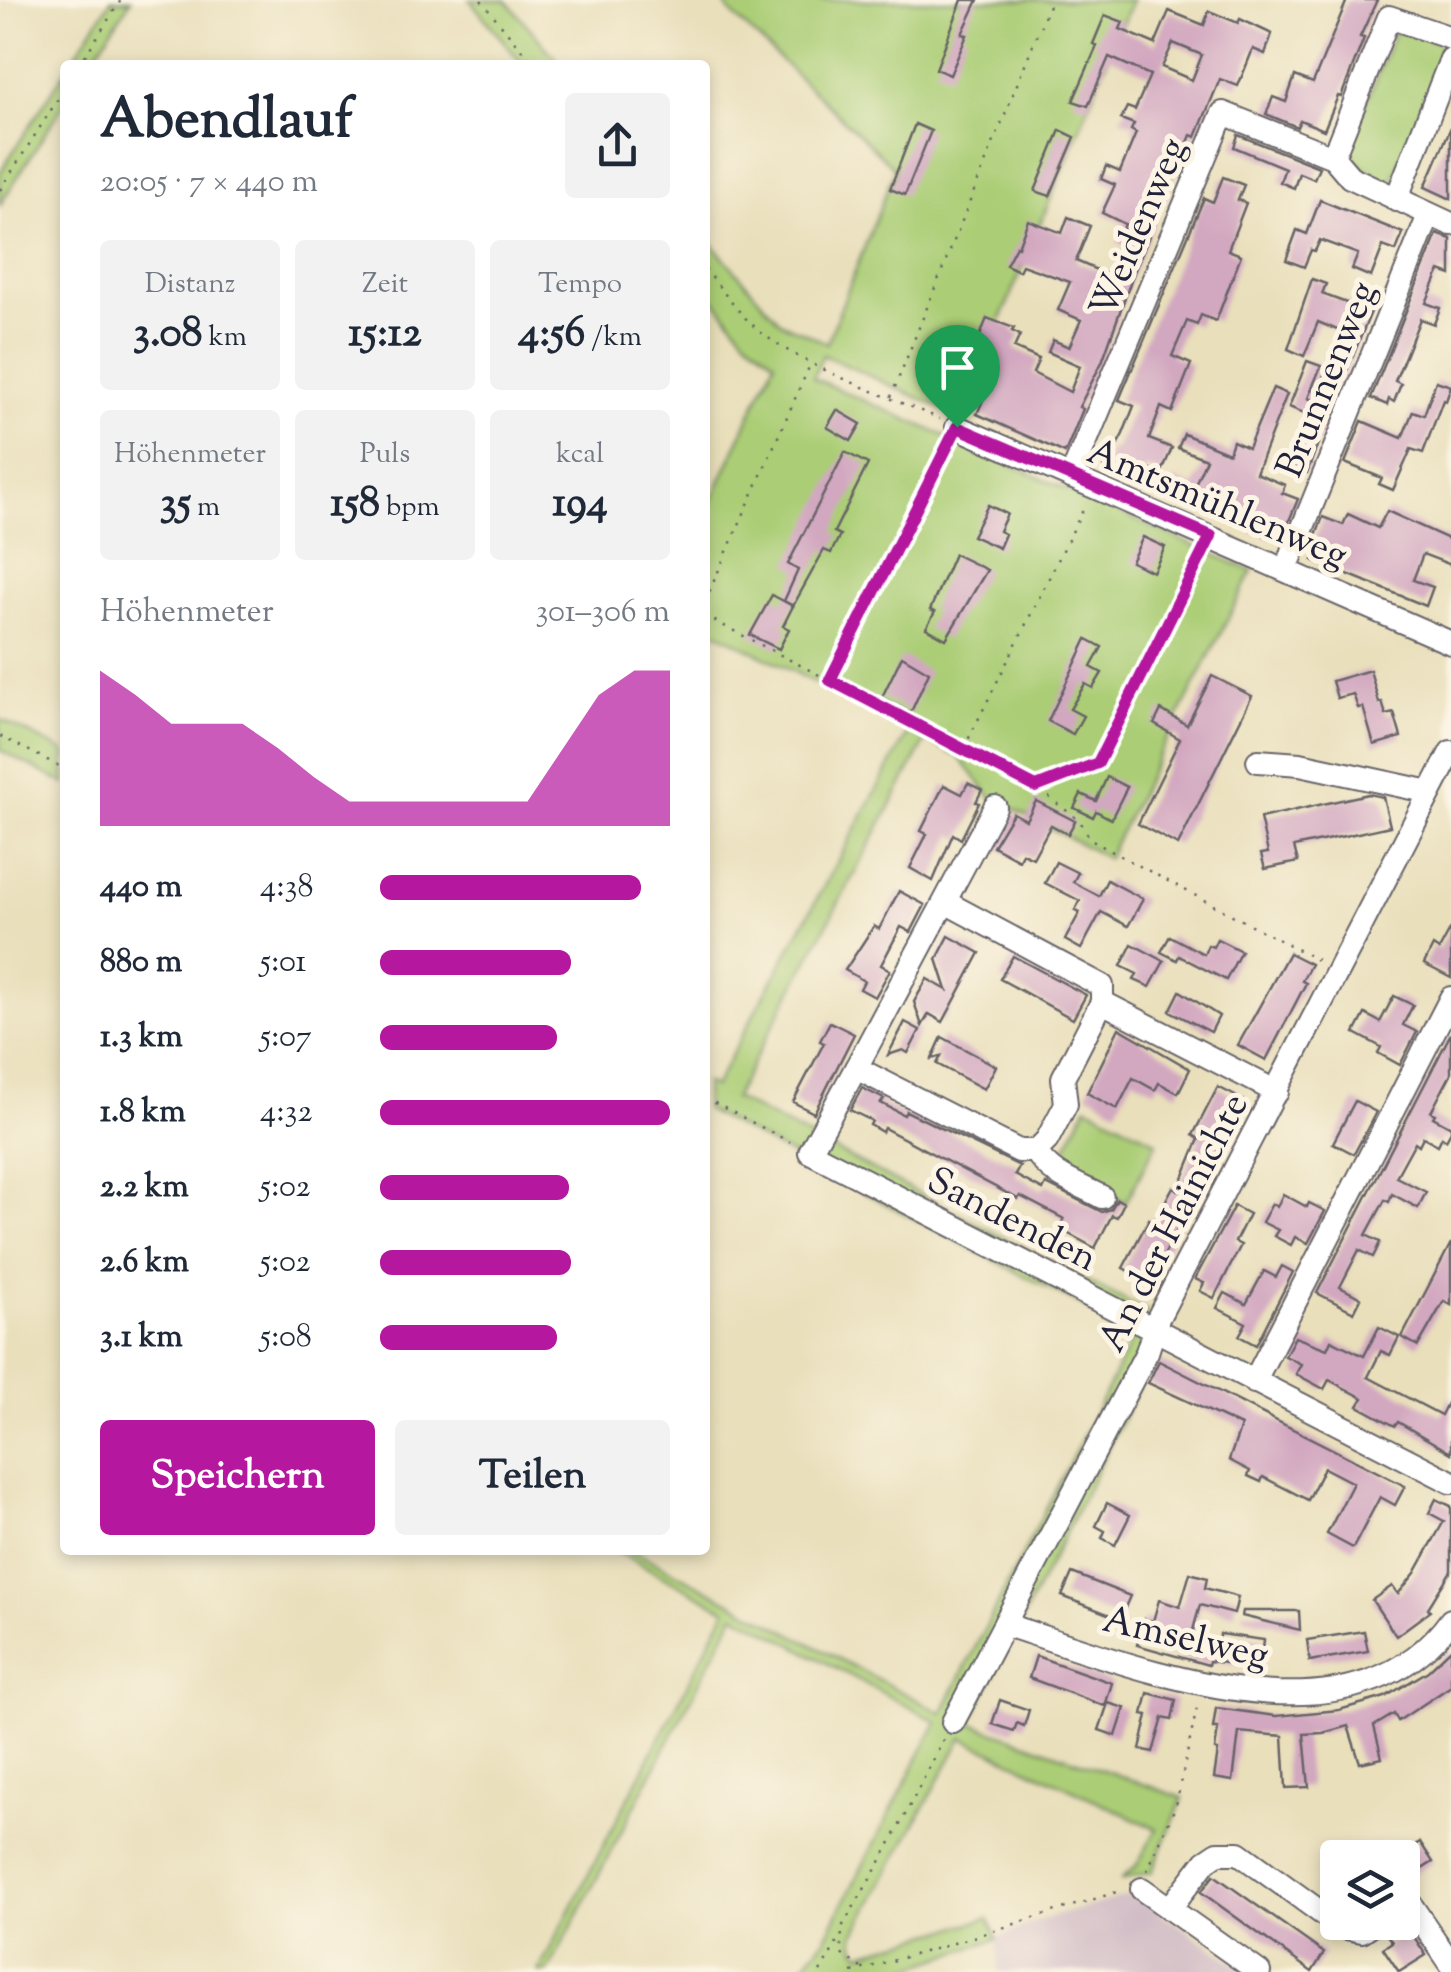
<!DOCTYPE html>
<html lang="de">
<head>
<meta charset="utf-8">
<style>
	:root { --surface:#fff; --page:#f2f2f3; --text:#1f2937; --muted:#747a83; --accent:#b5179e }
	body { margin:0; font-family:"Sorts Mill Goudy",serif; background:var(--page); color:var(--text); height:100vh; display:flex; flex-direction:column; font-size:38px; white-space:nowrap }
	* { box-sizing:border-box; margin:0 }
	p { font-size:32px; color:var(--muted) }
	.icon { flex:none; width:55px; height:55px; fill:none; stroke:currentColor; stroke-width:2; stroke-linecap:round; stroke-linejoin:round }
	.map { position:relative; flex:1; overflow:hidden }
	.drawer { position:absolute; left:60px; top:60px; width:650px; height:1495px; display:flex; flex-direction:column; background:var(--surface); border-radius:10px; box-shadow:0 5px 15px #0003 }
	.drawer>* { flex:none }
	.buttons { position:absolute; left:1320px; top:1840px; display:grid; gap:20px }
	.buttons a { display:grid; place-items:center; width:100px; height:100px; border-radius:10px; background:var(--surface); box-shadow:0 5px 15px #0003; font-size:50px }
	.pin { position:absolute; display:grid; place-items:center; width:85px; height:85px; color:#fff; margin:-102px -42px; border-radius:50% 50% 50% 0; rotate:-45deg; box-shadow:0 0 10px #0007 }
	.pin .icon { rotate:45deg }
	.round { display:grid; place-items:center; flex:none; width:105px; height:105px; border-radius:10px; background:var(--page) }
	.head { display:flex; align-items:center; justify-content:space-between; height:170px; padding:0 40px }
	h1 { font-size:55px; font-weight:700; line-height:75px }
	.metrics { display:grid; grid-template-columns:repeat(3,1fr); gap:15px; height:170px; padding:10px 40px }
	.metrics div { display:grid; align-content:center; border-radius:10px; background:var(--page); text-align:center }
	.metrics b { font-size:42px; font-weight:700 }
	.metrics small { font-size:28px; font-weight:400 }
	.metrics p { font-size:28px }
	.chart { height:280px; padding:20px 40px }
	.chart p { display:flex; justify-content:space-between }
	.chart svg { width:100%; height:180px; margin-top:10px; fill:var(--accent); opacity:.7 }
	.cta { display:flex; gap:20px; margin-top:auto; padding:20px 40px }
	.cta a { flex:1; height:115px; border-radius:10px; background:var(--accent); color:#fff; font-size:40px; font-weight:700; line-height:115px; text-align:center }
	.cta a+a { background:var(--page); color:var(--text) }
	ul { padding:0 40px; list-style:none; font-size:32px }
	li { display:grid; grid-template-columns:160px 120px 1fr; align-items:center; height:75px }
	li i { height:25px; border-radius:12px; background:var(--accent) }
	.map>svg:first-child { display:block }
	.industrial { fill:#d2bdc6 }
	.green { fill:#aacd75; stroke:#667858; stroke-width:2.5 }
	.building { fill:#d2a7c0; fill-rule:evenodd }
	.lines { fill:none; stroke-linecap:round; stroke-linejoin:round }
	.minor-casing { stroke:#686468; stroke-width:26 }
	.path { stroke:#686468; stroke-width:2.5; stroke-dasharray:2.5 8; stroke-linecap:butt }
	.minor { stroke:#fff; stroke-width:22 }
	.route-casing { stroke:#fff; stroke-width:20 }
	.route { stroke:#b5179e; stroke-width:12 }
	.labels { text-anchor:middle; stroke-width:10; stroke-linejoin:round; paint-order:stroke }
	.street-label { font-size:38px; fill:#22223b; stroke:#fcf5e5 }
</style>
</head>
<body>
<div class="map">
<svg width="1451" height="1972" viewBox="0 0 1451 1972">
	<rect width="100%" height="100%" fill="#fcf5e5"/>
	<filter id="ink" filterUnits="userSpaceOnUse"><feTurbulence type="fractalNoise" baseFrequency=".01" numOctaves="2"/><feDisplacementMap in="SourceGraphic" scale="20" xChannelSelector="R" yChannelSelector="G"/><feConvolveMatrix kernelMatrix="1 2 1 2 8 2 1 2 1" color-interpolation-filters="sRGB"/></filter>
	<filter id="wash" filterUnits="userSpaceOnUse"><feTurbulence type="fractalNoise" baseFrequency=".0048" numOctaves="4" result="noise"/><feDisplacementMap in="SourceGraphic" scale="40" xChannelSelector="R" yChannelSelector="G"/><feGaussianBlur stdDeviation="2.25" result="paint"/><feColorMatrix in="noise" values="0 0 0 0 0 0 0 0 0 0 0 0 0 0 0 0 0 1.4 0 .05"/><feComposite in="paint" operator="in"/></filter>
	<g filter="url(#wash)">
		<rect width="100%" height="100%" fill="#e9dfbb"/>
		<path class="industrial" d="M1133,1894L1248,1972H999L997,1939L1034,1922Z"/>
		<g class="green">
			<path d="M111,0H131L89,65H69Z"/>
			<path d="M470,0H506L561,65H523Z"/>
			<path d="M722,0H1132L961,417L823,355L813,378L1252,571L1107,858L991,797L959,757L926,740L734,1098L1147,1312L1134,1338L1157,1350L970,1723L1183,1798L1152,1872L1120,1880L1136,1866L1157,1829L962,1738L854,1935L856,1948L861,1953L989,1918L997,1939L896,1972H798L825,1939L937,1722L735,1614L548,1972H538L726,1610L614,1550H632L942,1713L1130,1344L1123,1327L705,1110V1083L714,1087L909,731L705,626V515L775,361L746,338L705,288V236L780,322L827,343L895,169L730,12Z"/>
			<path d="M1398,23L1451,50L1390,185L1352,160L1349,145Z"/>
			<path d="M65,71V102L0,205V172Z"/>
			<path d="M0,719L65,752V784L0,750Z"/>
			<path d="M1087,1106L1157,1142L1126,1202L1056,1166Z"/>
		</g>
		<g id="blocks">
			<g class="building">
				<path d="M962,0H978L962,34L967,35L950,75L936,69Z"/>
				<path d="M1347,0H1377L1360,37L1364,38L1341,97L1338,96L1324,130L1300,120L1297,127L1266,114L1273,97L1286,102L1295,76L1313,83Z"/>
				<path d="M1169,11L1204,25L1209,11L1238,23L1240,19L1272,34L1265,54L1253,49L1238,86L1220,79L1196,137L1191,135L1134,272L1102,362L1079,407L1083,409L1065,453L977,414L984,398L975,394L988,362L972,356L987,318L1014,328L1012,331L1020,335L1014,348L1039,359L1033,373L1070,392L1080,366L1048,352L1053,340L1069,347L1081,320L1058,310L1070,282L1022,265L1019,271L1006,265L1016,246L1018,247L1028,220L1062,233L1068,217L1090,226L1076,261L1113,277L1125,246L1117,242L1125,224L1102,213L1115,185L1101,179L1106,166L1120,172L1136,133L1131,130L1134,124L1121,119L1127,107L1135,110L1150,75L1109,57L1088,106L1073,101L1097,46L1093,44L1105,15L1123,22L1120,29L1155,44ZM1173,43L1202,55L1192,80L1162,67Z"/>
				<path d="M915,124L931,131L905,195L890,189Z"/>
				<path d="M1451,127V199L1425,187Z"/>
				<path d="M1060,130L1075,137L1050,196L1035,191Z"/>
				<path d="M1238,135L1319,167L1314,179L1299,173L1294,188L1280,182L1285,168L1234,147Z"/>
				<path d="M1223,177L1244,185L1238,200L1246,203L1228,250L1241,255L1216,321L1201,315L1197,325L1187,321L1172,356L1191,364L1172,412L1161,407L1149,439L1172,448L1161,474L1146,468L1141,482L1104,467L1110,450L1114,451L1123,434L1134,406L1119,400L1204,198L1213,202Z"/>
				<path d="M1320,200L1403,233L1396,251L1383,246L1371,277L1352,269L1358,254L1320,240L1315,251L1311,250L1304,267L1286,260L1297,230L1307,234Z"/>
				<path d="M1437,234L1451,239V275L1440,271L1437,277L1426,303L1440,308L1434,324L1420,319L1395,381L1401,384L1394,402L1389,399L1387,405L1371,398Z"/>
				<path d="M1312,279L1326,284L1322,294L1371,312L1340,387L1322,380L1342,332L1318,322L1304,356L1288,349Z"/>
				<path d="M1307,361L1321,366L1308,398L1331,408L1307,473L1288,466L1309,415L1289,407Z"/>
				<path d="M1436,381L1451,386L1446,401L1443,400L1423,453L1411,449L1393,490L1379,484L1382,478L1345,463L1362,421L1402,438L1413,411L1424,415Z"/>
				<path d="M1273,388L1287,394L1256,473L1285,485L1282,493L1298,499L1287,526L1277,522L1271,538L1169,495L1176,480L1194,487L1206,459L1178,448L1184,434L1229,453L1233,441L1248,448Z"/>
				<path d="M837,410L861,424L851,441L827,427Z"/>
				<path d="M845,452L868,464L834,532L840,535L831,553L824,550L793,606L784,601L798,570L788,564Z"/>
				<path d="M988,505L1007,514L999,531L1005,534L999,548L972,536Z"/>
				<path d="M1387,511L1451,540V565L1423,554L1413,580L1433,587L1426,606L1313,560L1320,545L1313,542L1323,517L1343,525L1348,514L1378,528Z"/>
				<path d="M1143,537L1165,547L1153,572L1131,562Z"/>
				<path d="M954,554L987,570L946,639L926,628L935,612L930,610Z"/>
				<path d="M772,595L793,606L783,626L789,629L779,649L750,635Z"/>
				<path d="M1087,639L1102,647L1091,667L1102,673L1093,688L1085,684L1070,709L1083,716L1073,734L1048,721Z"/>
				<path d="M902,656L929,672L911,712L882,697Z"/>
				<path d="M1370,670L1379,703L1382,702L1386,715L1394,713L1401,737L1374,745L1363,707L1358,708L1353,694L1337,698L1332,681Z"/>
				<path d="M1212,676L1252,696L1178,845L1138,824L1180,739L1154,724L1161,710L1187,725Z"/>
				<path d="M1107,777L1127,787L1111,819L1096,811L1093,817L1074,808L1081,794L1096,801Z"/>
				<path d="M968,783L982,790L976,802L979,803L961,839L953,834L933,881L910,868L927,834L921,831L944,785L962,794Z"/>
				<path d="M1368,794L1383,797L1390,826L1294,847L1298,862L1265,869L1261,854L1268,853L1260,818Z"/>
				<path d="M1036,801L1075,821L1068,834L1051,825L1033,858L1022,853L1019,860L993,846L1013,813L1026,820Z"/>
				<path d="M1056,862L1078,873L1073,882L1099,896L1107,880L1143,899L1128,926L1101,912L1081,949L1065,940L1080,912L1075,910L1080,901L1045,883Z"/>
				<path d="M899,891L925,905L911,932L901,927L881,965L890,970L875,997L860,989L864,981L845,970L874,926L879,929Z"/>
				<path d="M1451,928V978L1424,964L1433,946L1439,950Z"/>
				<path d="M949,936L980,953L943,1022L929,1014L922,1026L914,1002L927,979L947,990L937,959Z"/>
				<path d="M1170,936L1204,954L1208,945L1213,947L1217,939L1241,951L1226,980L1179,956L1177,960L1161,952Z"/>
				<path d="M1132,944L1164,961L1150,987L1134,980L1137,974L1121,966Z"/>
				<path d="M1289,953L1311,964L1302,981L1306,983L1266,1060L1238,1045Z"/>
				<path d="M1013,956L1086,995L1073,1019L1000,979Z"/>
				<path d="M1180,991L1219,1016L1211,1032L1170,1011Z"/>
				<path d="M1394,996L1413,1005L1403,1025L1417,1032L1400,1065L1378,1053L1381,1047L1355,1033L1365,1014L1380,1022Z"/>
				<path d="M830,1022L854,1034L814,1113L793,1102L824,1043L820,1041Z"/>
				<path d="M905,1022L920,1030L908,1053L903,1050L888,1055Z"/>
				<path d="M1119,1028L1190,1069L1178,1093L1159,1083L1155,1090L1133,1078L1117,1109L1087,1093Z"/>
				<path d="M1451,1033V1074L1431,1112L1435,1114L1433,1117L1451,1127V1131L1446,1140L1442,1137L1438,1145L1423,1137L1419,1145L1415,1142L1396,1177L1426,1192L1418,1208L1392,1194L1389,1202L1385,1200L1366,1235L1380,1242L1376,1251L1373,1257L1359,1250L1340,1287L1361,1298L1354,1312L1317,1293Z"/>
				<path d="M942,1037L996,1066L984,1089L937,1064L941,1056L932,1059Z"/>
				<path d="M1218,1087L1243,1100L1207,1173L1203,1171L1190,1196L1194,1198L1150,1282L1123,1268L1149,1219L1154,1222L1173,1187L1178,1190L1199,1139L1193,1135Z"/>
				<path d="M862,1088L884,1099L881,1103L904,1115L906,1111L1020,1166L1015,1175L1043,1190L1046,1184L1102,1212L1111,1209L1117,1199L1124,1203L1117,1217L1112,1215L1095,1248L1058,1228L1064,1219L1020,1196L1018,1199L884,1128L882,1132L870,1125L872,1121L850,1110Z"/>
				<path d="M1355,1101L1376,1112L1354,1154L1333,1143Z"/>
				<path d="M1283,1194L1307,1207L1309,1203L1325,1211L1308,1243L1295,1237L1291,1245L1274,1236L1278,1230L1262,1222L1272,1204L1277,1207Z"/>
				<path d="M1234,1206L1249,1214L1235,1242L1241,1245L1214,1298L1200,1291L1204,1283L1195,1279Z"/>
				<path d="M1451,1243V1305L1444,1301L1418,1346L1402,1337Z"/>
				<path d="M1282,1266L1293,1272L1256,1345L1239,1336L1246,1323L1217,1308L1225,1293L1246,1304L1264,1271L1276,1277Z"/>
				<path d="M1379,1327L1399,1337L1390,1355L1381,1351L1368,1377L1441,1415L1451,1395V1453L1398,1422L1395,1426L1358,1406L1363,1398L1329,1380L1324,1389L1296,1374L1301,1364L1285,1356L1295,1337L1327,1349L1331,1340L1364,1356Z"/>
				<path d="M1159,1361L1405,1486L1395,1505L1380,1497L1353,1548L1327,1534L1353,1483L1324,1468L1308,1500L1263,1477L1261,1482L1248,1476L1250,1471L1229,1460L1241,1426L1148,1383Z"/>
				<path d="M1436,1499L1451,1506V1571L1428,1608L1430,1611L1396,1636L1372,1600L1392,1586L1398,1594L1415,1573L1444,1521L1429,1513Z"/>
				<path d="M1107,1503L1130,1515L1115,1545L1102,1538L1105,1531L1096,1526Z"/>
				<path d="M1072,1573L1130,1596L1120,1619L1062,1596Z"/>
				<path d="M1190,1573L1207,1578L1205,1588L1238,1597L1234,1614L1200,1605L1190,1641L1219,1649L1220,1634L1264,1640L1261,1667L1209,1661L1208,1665L1137,1645L1144,1619L1153,1621L1159,1600L1180,1607Z"/>
				<path d="M1243,1611H1299L1300,1630L1242,1616Z"/>
				<path d="M1364,1631L1368,1651L1310,1661L1307,1640Z"/>
				<path d="M1451,1649V1686L1398,1721L1394,1714L1374,1726L1382,1758L1360,1763L1348,1726L1323,1733L1304,1734L1309,1787L1286,1788L1283,1736L1239,1732L1233,1781L1214,1778L1218,1751L1215,1750L1218,1728H1213L1216,1708L1276,1716L1339,1710L1385,1697L1428,1671Z"/>
				<path d="M1036,1656L1112,1683L1105,1706L1029,1678Z"/>
				<path d="M1148,1693L1176,1700L1172,1720L1163,1718L1153,1752L1140,1749L1148,1715L1143,1714Z"/>
				<path d="M1000,1700L1029,1710L1024,1726L1017,1723L1014,1731L992,1724Z"/>
				<path d="M1108,1703L1125,1708L1116,1736L1099,1730Z"/>
				<path d="M1420,1842L1433,1862L1414,1874L1410,1868L1402,1873V1853Z"/>
				<path d="M1214,1875L1324,1953L1312,1972L1201,1892Z"/>
				<path d="M1405,1923L1426,1955L1399,1972L1383,1948L1392,1942L1387,1935Z"/>
			</g>
		</g>
	</g>
	<g filter="url(#ink)">
		<use href="#blocks" fill-opacity="0" stroke="#686468" stroke-width="2.5"/>
		<g class="lines">
			<defs>
				<g id="minor">
					<path d="M1333,157L1389,17L1451,38"/>
					<path d="M1396,200L1451,59"/>
					<path d="M957,427L1451,643"/>
					<path d="M1071,477L1223,113L1333,157L1350,177L1451,224"/>
					<path d="M1286,569L1429,215"/>
					<path d="M1258,761L1300,764L1430,792"/>
					<path d="M945,902L1102,986V1002L1063,1078L1066,1104L1047,1140L1036,1151H1019L856,1068L995,807"/>
					<path d="M1102,1002L1277,1092"/>
					<path d="M856,1068L810,1152L1451,1482"/>
					<path d="M1036,1151C1048,1175 1080,1185 1102,1197"/>
					<path d="M1254,1382L1451,998"/>
					<path d="M1006,1625C1134,1665 1351,1759 1451,1620"/>
					<path d="M953,1722L1147,1352L1158,1318L1451,752"/>
					<path d="M1142,1889L1259,1972"/>
					<path d="M1402,1892L1451,1964"/>
					<path d="M1170,1908L1206,1861L1218,1853H1239L1341,1927L1362,1931L1375,1922"/>
				</g>
			</defs>
			<use href="#minor" class="minor-casing"/>
			<g class="path">
				<path d="M481,0L534,65"/>
				<path d="M79,65L121,0"/>
				<path d="M0,190L65,88"/>
				<path d="M705,269C723,291 740,316 763,334C809,369 885,395 940,419"/>
				<path d="M891,397L1051,0"/>
				<path d="M705,601L810,365"/>
				<path d="M705,616L1036,787L1080,821L1089,837L1098,844L1319,961"/>
				<path d="M831,678L949,444"/>
				<path d="M0,736L65,769"/>
				<path d="M964,748L1086,504"/>
				<path d="M1037,787L1098,763L1201,556"/>
				<path d="M705,1098L790,1142"/>
				<path d="M1147,1871L1176,1805L1198,1703"/>
				<path d="M861,1968L841,1954L842,1927L887,1850L944,1739"/>
				<path d="M820,1972L837,1943"/>
				<path d="M852,1972L938,1948L1123,1890"/>
			</g>
			<use href="#minor" class="minor"/>
		</g>
	</g>
	<g class="lines" filter="url(#ink)">
		<defs>
			<path id="route" d="M957,427L1211,536L1098,763L1036,787L830,680Z"/>
		</defs>
		<use href="#route" class="route-casing"/>
		<use href="#route" class="route"/>
	</g>
	<g class="labels">
		<g class="street-label">
			<text transform="translate(1137 227) rotate(-67)" y="13">Weidenweg</text>
			<text transform="translate(1325 379) rotate(-68)" y="13">Brunnenweg</text>
			<text transform="translate(1218 502) rotate(23)" y="13">Amtsmühlenweg</text>
			<text transform="translate(1013 1218) rotate(27)" y="13">Sandenden</text>
			<text transform="translate(1172 1222) rotate(-63)" y="13">An der Hainichte</text>
			<text transform="translate(1186 1636) rotate(13)" y="13">Amselweg</text>
		</g>
	</g>
</svg>
<div class="buttons">
<a><svg class="icon" aria-label="layers" viewBox="0 0 24 24"><path d="M12 4l9 5-9 5-9-5zM3 14l9 5 9-5"/></svg></a>
</div>
<div class="pin" style="left:957px;top:427px;background:#1e9e55"><svg class="icon" aria-label="arrive" viewBox="0 0 24 24"><path d="M6 21V4h12l-3 4 3 4H6"/></svg></div>
<section class="drawer">
<div class="head"><div><h1>Abendlauf</h1><p>20:05 · 7 × 440 m</p></div><a class="round"><svg class="icon" aria-label="share" viewBox="0 0 24 24"><path d="M12 15V3M7 8l5-5 5 5M5 13v7h14v-7"/></svg></a></div>
<div class="metrics">
<div><p>Distanz</p><b>3.08<small> km</small></b></div>
<div><p>Zeit</p><b>15:12</b></div>
<div><p>Tempo</p><b>4:56<small> /km</small></b></div>
</div>
<div class="metrics">
<div><p>Höhenmeter</p><b>35<small> m</small></b></div>
<div><p>Puls</p><b>158<small> bpm</small></b></div>
<div><p>kcal</p><b>194</b></div>
</div>
<div class="chart"><p><span>Höhenmeter</span>301–306 m</p>
<svg viewBox="0 0 160 44" preserveAspectRatio="none"><path d="M0 44V6L10 12L20 19L30 19L40 19L50 25L60 32L70 38L80 38L90 38L100 38L110 38L120 38L130 25L140 12L150 6L160 6V44z"/></svg>
</div>
<ul>
<li><b>440 m</b>4:38<i style="width:90%"></i></li>
<li><b>880 m</b>5:01<i style="width:66%"></i></li>
<li><b>1.3 km</b>5:07<i style="width:61%"></i></li>
<li><b>1.8 km</b>4:32<i style="width:100%"></i></li>
<li><b>2.2 km</b>5:02<i style="width:65%"></i></li>
<li><b>2.6 km</b>5:02<i style="width:66%"></i></li>
<li><b>3.1 km</b>5:08<i style="width:61%"></i></li>
</ul>
<div class="cta"><a>Speichern</a><a>Teilen</a></div>
</section>
</div>
</body>
</html>
